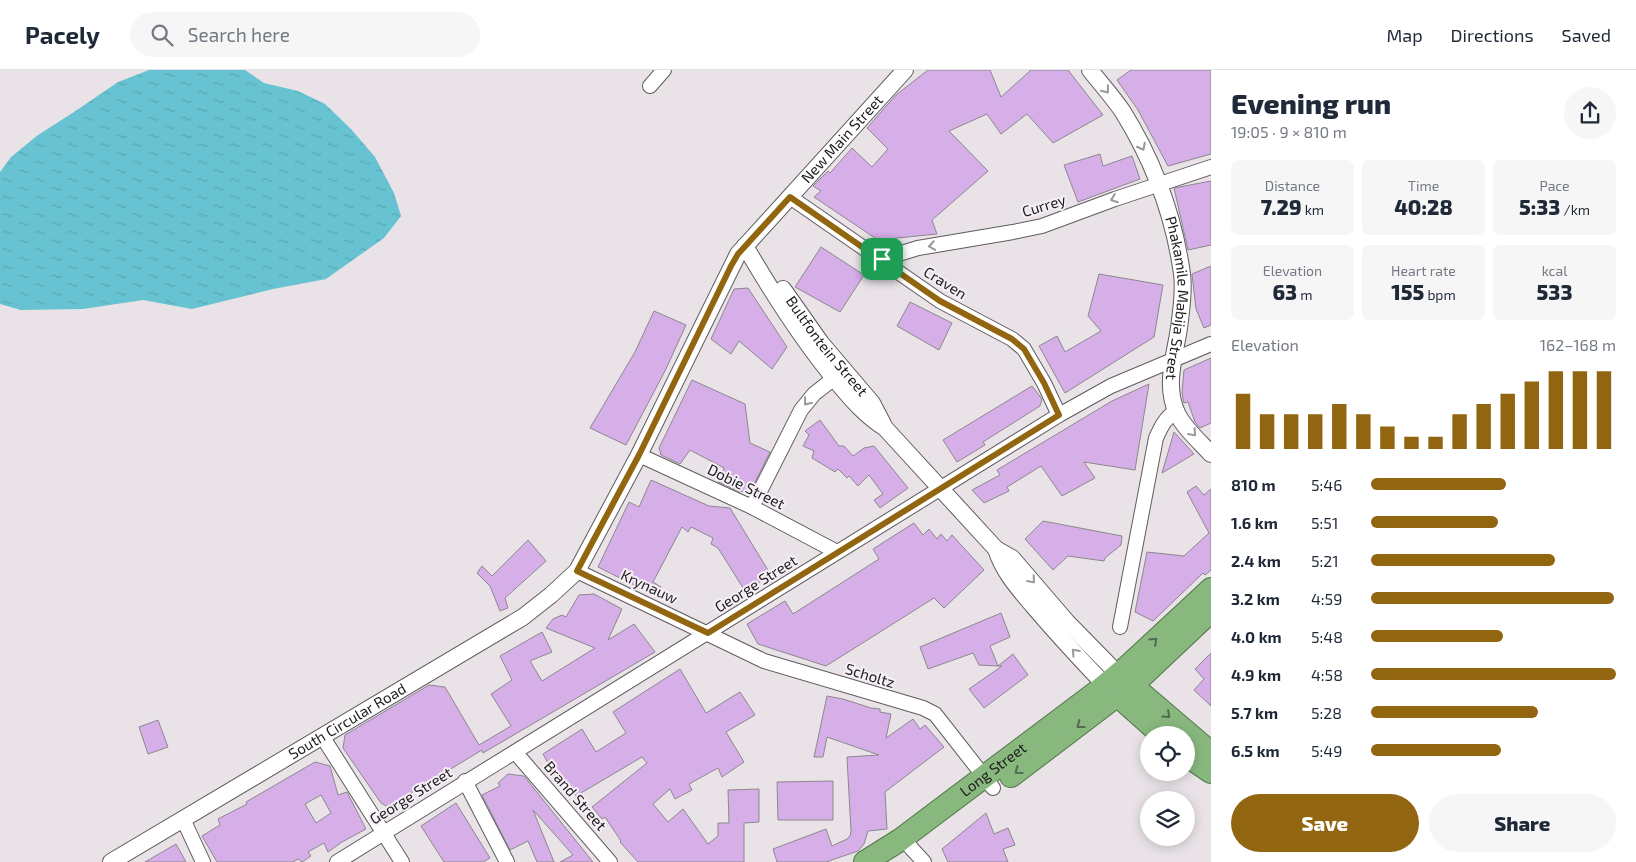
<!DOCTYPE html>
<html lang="en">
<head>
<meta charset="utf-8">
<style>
	:root { --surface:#fff; --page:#f6f6f7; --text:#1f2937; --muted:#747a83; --line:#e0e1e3; --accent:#926510 }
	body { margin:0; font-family:"Exo 2",sans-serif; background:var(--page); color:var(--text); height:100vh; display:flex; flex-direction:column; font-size:19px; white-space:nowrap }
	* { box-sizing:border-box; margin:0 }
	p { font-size:16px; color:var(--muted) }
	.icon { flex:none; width:28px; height:28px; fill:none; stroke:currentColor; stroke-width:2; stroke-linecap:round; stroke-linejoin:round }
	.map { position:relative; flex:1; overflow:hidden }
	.panel { display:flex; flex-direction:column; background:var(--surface); width:425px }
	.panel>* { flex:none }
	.buttons { position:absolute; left:1140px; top:656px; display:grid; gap:10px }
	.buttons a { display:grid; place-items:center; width:55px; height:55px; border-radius:50%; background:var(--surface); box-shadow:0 2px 12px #0003; font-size:25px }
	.pin { position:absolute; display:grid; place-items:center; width:42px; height:42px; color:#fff; margin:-21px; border-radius:10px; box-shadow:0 2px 8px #0006 }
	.round { display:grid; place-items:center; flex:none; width:52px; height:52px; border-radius:26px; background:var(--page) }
	.head { display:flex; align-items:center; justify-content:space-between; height:85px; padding:0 20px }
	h1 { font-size:28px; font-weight:800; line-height:38px }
	.metrics { display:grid; grid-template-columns:repeat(3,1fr); gap:8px; height:85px; padding:5px 20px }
	.metrics div { display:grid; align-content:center; border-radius:8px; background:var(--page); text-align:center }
	.metrics b { font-size:21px; font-weight:800 }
	.metrics small { font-size:14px; font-weight:400 }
	.metrics p { font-size:14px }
	.chart { height:140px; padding:10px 20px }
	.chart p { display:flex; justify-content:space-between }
	.chart svg { width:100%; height:90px; margin-top:5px; stroke:var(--accent); stroke-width:6 }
	.cta { display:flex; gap:10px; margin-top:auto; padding:10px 20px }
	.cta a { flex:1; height:58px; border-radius:30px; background:var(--accent); color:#fff; font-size:20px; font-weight:800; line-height:58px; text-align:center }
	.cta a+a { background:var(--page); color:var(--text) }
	ul { padding:0 20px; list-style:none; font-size:16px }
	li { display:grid; grid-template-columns:80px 60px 1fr; align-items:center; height:38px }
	li i { height:12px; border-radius:6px; background:var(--accent) }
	header { display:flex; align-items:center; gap:30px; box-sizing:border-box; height:70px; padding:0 25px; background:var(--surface); border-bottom:1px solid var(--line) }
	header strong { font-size:24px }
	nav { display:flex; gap:28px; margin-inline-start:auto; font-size:18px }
	.search { width:350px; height:45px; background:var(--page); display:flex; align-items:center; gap:12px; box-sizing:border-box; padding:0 18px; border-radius:28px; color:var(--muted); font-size:19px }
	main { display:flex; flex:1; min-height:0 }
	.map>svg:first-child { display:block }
	.water { fill:url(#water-ripples) }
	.building { fill:#d6aee8; stroke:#8c888e; fill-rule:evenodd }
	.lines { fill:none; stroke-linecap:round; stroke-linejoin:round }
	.minor-casing { stroke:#5f5b5f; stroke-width:16 }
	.tertiary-casing { stroke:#5f5b5f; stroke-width:18 }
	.trunk-casing { stroke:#507647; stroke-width:24 }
	.minor { stroke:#fff; stroke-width:14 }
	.tertiary { stroke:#fff; stroke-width:16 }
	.trunk { stroke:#88b87e; stroke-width:22 }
	.oneway { stroke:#999899 }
	.oneway2 { stroke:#526a4e }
	.route-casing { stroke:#fff; stroke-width:10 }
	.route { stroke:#926510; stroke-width:6 }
	.labels { text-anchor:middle; stroke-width:4; stroke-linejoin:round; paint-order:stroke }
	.street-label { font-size:15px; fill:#1d1b1d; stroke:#f6f0f6 }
</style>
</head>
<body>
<header>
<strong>Pacely</strong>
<div class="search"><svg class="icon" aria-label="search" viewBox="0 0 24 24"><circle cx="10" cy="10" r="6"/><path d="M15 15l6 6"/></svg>Search here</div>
<nav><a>Map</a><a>Directions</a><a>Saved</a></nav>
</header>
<main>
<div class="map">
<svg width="1211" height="792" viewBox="0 0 1211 792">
	<defs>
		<pattern id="water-ripples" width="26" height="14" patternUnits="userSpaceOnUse" patternTransform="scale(1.25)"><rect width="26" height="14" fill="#67c3d1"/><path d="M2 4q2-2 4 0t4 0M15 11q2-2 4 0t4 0" fill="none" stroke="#59a7b3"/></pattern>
	</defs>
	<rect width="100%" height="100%" fill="#e9e3e8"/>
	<path class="water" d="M149,0H245L264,13L298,21L325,34L351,59L375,87L394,123L401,146L384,168L326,209L273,219L192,239L143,230L83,239L21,240L0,234V102L11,87L38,65L74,42L118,12Z"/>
	<g class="building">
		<path d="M928,0H990L1001,27L1031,0H1068L1103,45L1053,73L1027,44L1001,64L987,44L949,61L988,101L932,150L937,164L878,170L814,127L821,121L813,116L828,101L830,103L852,78L872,97L888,79L867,58L896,25Z"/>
		<path d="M1131,0H1211V84L1168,96L1138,40L1117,10Z"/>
		<path d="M1100,84L1103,96L1132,86L1140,109L1078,132L1064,95Z"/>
		<path d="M1211,111V175L1188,180L1174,118Z"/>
		<path d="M821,177L864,205L840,242L795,217Z"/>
		<path d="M1211,196V255L1204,258L1196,239L1192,204Z"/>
		<path d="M1099,204L1163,215L1154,267L1065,323L1039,276L1057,266L1065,282L1101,261L1088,246Z"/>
		<path d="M748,218L787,277L772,299L739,271L731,284L711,269L734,219Z"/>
		<path d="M910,232L952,253L939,280L897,256Z"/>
		<path d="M654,241L686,255L666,299L626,375L590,358L635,282Z"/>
		<path d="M1211,288V353L1200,358L1195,352L1188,332L1184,333L1183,329L1182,322L1184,300Z"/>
		<path d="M692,310L745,334L750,373L770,382L752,418L740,422L718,412L724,398L690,380L680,394L661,385L659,378Z"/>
		<path d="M1149,314L1135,400L1084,392L1095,408L1062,426L1041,396L1007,417L1009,421L984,433L972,420L1000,405L997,400L1112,331Z"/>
		<path d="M1032,316L1042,329L1040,336L983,372L985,375L957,392L943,370Z"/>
		<path d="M820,350L839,376H844L853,386L864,378L874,376L908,418L880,438L874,430L883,424L869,405L858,416L849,406L847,408L838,399L835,402L812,388L814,381L803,376L809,365L805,361Z"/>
		<path d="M1174,362L1194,384L1162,403Z"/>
		<path d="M651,410L709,436L730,438L771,505L745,521L718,478L711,474L713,468L691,457L688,462L682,457L653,512L661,517L656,526L598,497L629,432L639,437Z"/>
		<path d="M1196,416L1204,425L1211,419V500L1205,505L1203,503L1153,551L1135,542L1147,482L1184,486L1209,463L1187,422Z"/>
		<path d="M1043,451L1122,466L1121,475L1105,488L1104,491L1068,486L1053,500L1025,469Z"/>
		<path d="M914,453L923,465L929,459L937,469L941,464L947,471L952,465L984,500L944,538L934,528L826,596L758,574L747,554L785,531L793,544L879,489L873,479Z"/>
		<path d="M528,470L546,491L505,528L508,538L500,541L490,516L477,503L482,496L492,506Z"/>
		<path d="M594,524L622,539L608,570L634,554L655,582L483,683L482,680L388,737L381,733L343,678L345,665L429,615L445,617L479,675L511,656L491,624L512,610L500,586L542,562L552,582L530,591L542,611L595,578L546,558L553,549L562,545L566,547L579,525Z"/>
		<path d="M1001,543L1010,567L990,576L998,596L979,595L973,583L928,599L920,577Z"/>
		<path d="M1211,583V636L1194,620L1204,609L1195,599Z"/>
		<path d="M1013,584L1028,605L984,638L969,619L1002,596H998Z"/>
		<path d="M680,599L706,643L740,622L755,645L726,662L744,692L722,707L718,698L689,714L692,720L675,729L670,719L653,734L668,752L683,739L708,774L718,766V753H729L728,720L759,719V752L744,753V792H638L620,772L621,771L605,747L602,749L592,737L647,693L642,687L576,726L562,705L556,708L543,684L582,659L596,682L626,663L613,642Z"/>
		<path d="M827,626L843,629L871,638L880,639V642L891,644L886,668L913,649L920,659L925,655L944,677L885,722L887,759L868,761L864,774L858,781L826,792H777L773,779L826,759L832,776L847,769L850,766L851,761L847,687L879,685L827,667L823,687H814Z"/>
		<path d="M158,650L168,677L148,684L139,657Z"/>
		<path d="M315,692L330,696L338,725L347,722L366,759L342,772L328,782L324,773L308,782L311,786L302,792L298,789L293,792H217L202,766L220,755L218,749L247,734L246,732ZM321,725L331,743L316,753L305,734Z"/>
		<path d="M508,704L524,706L593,792H560L573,785L533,740L554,792H537L528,771L510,780L482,725L500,716L498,713Z"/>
		<path d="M833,711V750H778L777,712Z"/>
		<path d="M456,733L490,788L483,792H444L421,756Z"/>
		<path d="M986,743L994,764L1008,758L1015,775L1003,779L1008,792H948L942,779Z"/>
		<path d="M176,774L186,792H145Z"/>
	</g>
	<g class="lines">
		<defs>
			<g id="minor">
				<path d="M650,16L664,0"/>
				<path d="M790,127L940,231L1012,269L1024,279L1044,313L1059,345"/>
				<path d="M882,189L918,178L1013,162L1042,156L1115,129L1211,97"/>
				<path d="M639,385L752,437L837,482"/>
				<path d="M752,437L801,340L814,324L842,302"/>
				<path d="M577,501L764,591L923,638L935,644L993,718"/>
				<path d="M1120,557L1156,368C1161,357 1165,348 1176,341"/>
				<path d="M322,666L402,792"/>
				<path d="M515,682L610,792"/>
				<path d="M465,711L507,792"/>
				<path d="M183,749L203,792"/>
				<path d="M903,768L912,779L924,792"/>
				<path d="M337,792L1059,345L1111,316L1211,274"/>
			</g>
			<g id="tertiary">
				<path id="s1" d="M1090,0C1101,14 1113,27 1123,42C1154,92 1174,146 1182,204C1184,219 1182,235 1180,250C1177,281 1163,313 1177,343C1183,357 1200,372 1211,384"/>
				<path d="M745,176C773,224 802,270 838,313C852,330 866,346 885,358L996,479L1012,488L1067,552L1118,604"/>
				<path id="s2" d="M783,219L821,273L872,333L883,354"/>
				<path d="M996,479C1003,502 1019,519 1034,537C1057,564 1081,590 1105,615"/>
				<path id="s3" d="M111,792L523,547L551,525L577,501L639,385L738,184L905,0"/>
			</g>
			<g id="trunk">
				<path d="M1121,606L1211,683"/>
				<path d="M1108,617L1162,665"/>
				<path d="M1186,685L1211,702"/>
				<path d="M1011,706L1140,608L1211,541"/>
				<path id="s4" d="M865,792L900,770L1098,621L1127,597L1211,519"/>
			</g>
		</defs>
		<use href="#minor" class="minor-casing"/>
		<use href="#tertiary" class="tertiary-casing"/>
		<use href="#trunk" class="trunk-casing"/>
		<use href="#minor" class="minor"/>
		<use href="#tertiary" class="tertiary"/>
		<use href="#trunk" class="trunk"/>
	</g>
	<defs><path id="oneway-chevron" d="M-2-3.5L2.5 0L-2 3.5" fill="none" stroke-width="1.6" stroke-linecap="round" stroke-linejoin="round" transform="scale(1.25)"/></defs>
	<g class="oneway">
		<use href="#oneway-chevron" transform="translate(1106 20) rotate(52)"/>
		<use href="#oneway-chevron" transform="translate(1142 77) rotate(63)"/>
		<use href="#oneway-chevron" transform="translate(1114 129) rotate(160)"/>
		<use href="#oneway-chevron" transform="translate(932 176) rotate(171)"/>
		<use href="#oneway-chevron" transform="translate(807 332) rotate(129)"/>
		<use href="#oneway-chevron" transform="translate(1193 363) rotate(49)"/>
		<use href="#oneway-chevron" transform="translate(1032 510) rotate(49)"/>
		<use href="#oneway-chevron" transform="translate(1075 582) rotate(-132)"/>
	</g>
	<g class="oneway2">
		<use href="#oneway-chevron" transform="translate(1154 571) rotate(-43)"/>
		<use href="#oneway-chevron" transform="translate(1167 645) rotate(42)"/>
		<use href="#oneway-chevron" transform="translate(1080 655) rotate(143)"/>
		<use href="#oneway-chevron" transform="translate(1018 701) rotate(144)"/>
	</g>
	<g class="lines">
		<defs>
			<path id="route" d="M790,127L940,231L1012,269L1024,279L1044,313L1059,345L708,563L577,501L639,385L731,196L738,184Z"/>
		</defs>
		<use href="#route" class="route-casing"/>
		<use href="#route" class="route"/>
	</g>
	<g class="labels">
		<g class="street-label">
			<text dy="5" stroke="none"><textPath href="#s3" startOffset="1061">New Main Street</textPath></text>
			<text transform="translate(1044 136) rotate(-17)" y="5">Currey</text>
			<text transform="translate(945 213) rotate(32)" y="5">Craven</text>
			<text dy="5" stroke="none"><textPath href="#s1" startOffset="251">Phakamile Mabija Street</textPath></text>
			<text dy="5" stroke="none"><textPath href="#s2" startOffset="72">Bultfontein Street</textPath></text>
			<text transform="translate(746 417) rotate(26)" y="5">Dobie Street</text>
			<text transform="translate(756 514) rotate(-32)" y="5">George Street</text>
			<text transform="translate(649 517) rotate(25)" y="5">Krynauw</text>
			<text transform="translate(870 606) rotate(17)" y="5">Scholtz</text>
			<text dy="5" stroke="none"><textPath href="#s3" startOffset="275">South Circular Road</textPath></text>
			<text dy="5" stroke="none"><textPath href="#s4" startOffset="158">Long Street</textPath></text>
			<text transform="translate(411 726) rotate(-32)" y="5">George Street</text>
			<text transform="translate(575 726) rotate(49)" y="5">Brand Street</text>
		</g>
	</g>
</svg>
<div class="buttons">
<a><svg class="icon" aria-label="locate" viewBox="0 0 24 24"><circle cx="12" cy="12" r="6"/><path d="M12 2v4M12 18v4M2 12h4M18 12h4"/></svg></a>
<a><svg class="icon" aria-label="layers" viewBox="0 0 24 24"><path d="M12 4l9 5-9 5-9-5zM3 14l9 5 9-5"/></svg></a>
</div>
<div class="pin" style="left:882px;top:189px;background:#1e9e55"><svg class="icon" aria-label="arrive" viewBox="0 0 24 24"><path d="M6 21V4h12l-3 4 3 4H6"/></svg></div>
</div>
<section class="panel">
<div class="head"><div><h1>Evening run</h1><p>19:05 · 9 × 810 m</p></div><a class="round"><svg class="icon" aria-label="share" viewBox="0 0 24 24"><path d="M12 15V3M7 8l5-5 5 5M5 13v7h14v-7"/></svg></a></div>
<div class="metrics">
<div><p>Distance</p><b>7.29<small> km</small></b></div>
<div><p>Time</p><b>40:28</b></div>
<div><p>Pace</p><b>5:33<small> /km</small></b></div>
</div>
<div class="metrics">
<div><p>Elevation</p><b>63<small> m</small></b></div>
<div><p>Heart rate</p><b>155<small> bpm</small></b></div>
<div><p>kcal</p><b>533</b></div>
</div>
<div class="chart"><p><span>Elevation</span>162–168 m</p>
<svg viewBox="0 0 160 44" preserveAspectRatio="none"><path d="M5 44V17M15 44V27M25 44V27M35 44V27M45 44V22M55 44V27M65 44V33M75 44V38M85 44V38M95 44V27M105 44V22M115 44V17M125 44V11M135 44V6M145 44V6M155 44V6"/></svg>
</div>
<ul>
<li><b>810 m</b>5:46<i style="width:55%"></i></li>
<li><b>1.6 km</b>5:51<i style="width:52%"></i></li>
<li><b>2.4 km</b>5:21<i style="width:75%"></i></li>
<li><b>3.2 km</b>4:59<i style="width:99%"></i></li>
<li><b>4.0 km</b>5:48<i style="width:54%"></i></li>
<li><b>4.9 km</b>4:58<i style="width:100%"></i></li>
<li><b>5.7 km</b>5:28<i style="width:68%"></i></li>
<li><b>6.5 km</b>5:49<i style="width:53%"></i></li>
</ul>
<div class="cta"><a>Save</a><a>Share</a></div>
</section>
</main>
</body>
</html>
